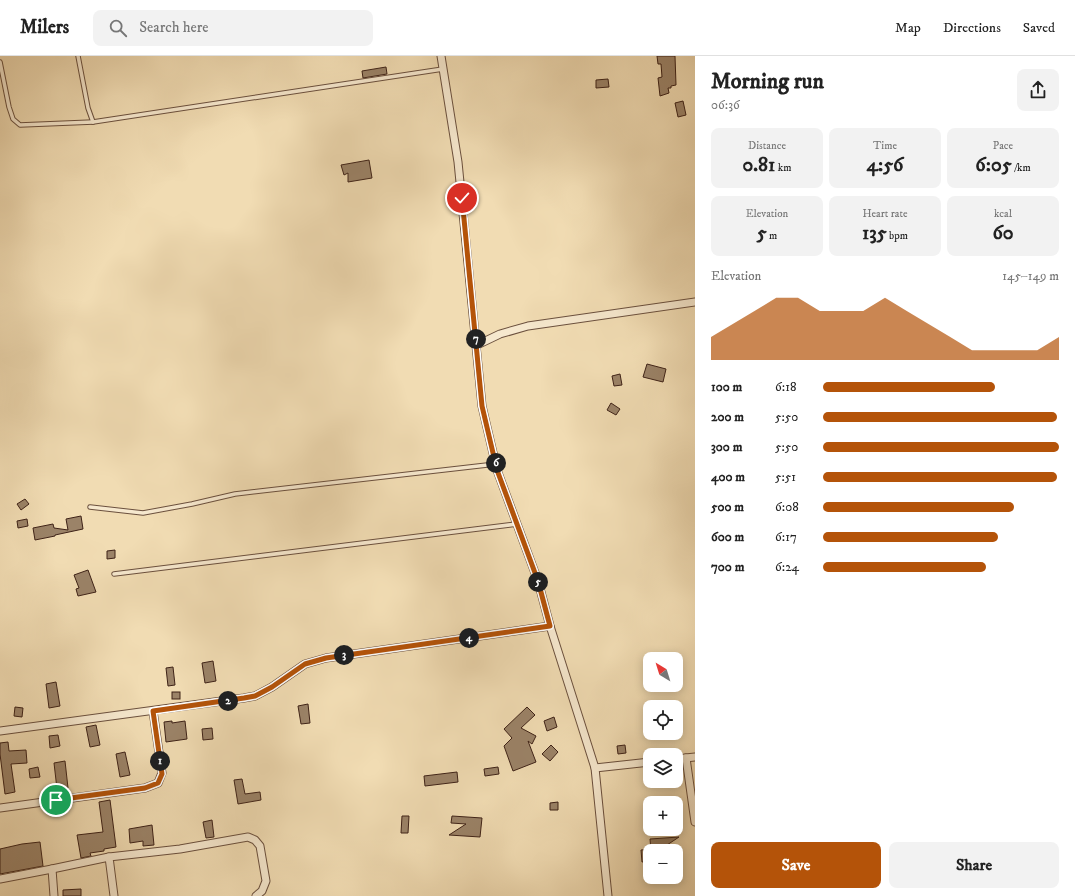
<!DOCTYPE html>
<html lang="en">
<head>
<meta charset="utf-8">
<style>
	:root { --surface:#fff; --page:#f2f2f2; --text:#222; --muted:#767676; --line:#e0e0e0; --accent:#b45309 }
	body { margin:0; font-family:"IM FELL DW Pica",serif; background:var(--page); color:var(--text); height:100vh; display:flex; flex-direction:column; font-size:15px; white-space:nowrap }
	* { box-sizing:border-box; margin:0 }
	p { font-size:13px; color:var(--muted) }
	.icon { flex:none; width:22px; height:22px; fill:none; stroke:currentColor; stroke-width:2; stroke-linecap:round; stroke-linejoin:round }
	.map { position:relative; flex:1; overflow:hidden }
	.details { display:flex; flex-direction:column; background:var(--surface); width:380px }
	.details>* { flex:none }
	.needle { width:26px; rotate:322deg }
	.controls { position:absolute; left:643px; top:596px; display:grid; gap:8px }
	.controls a { display:grid; place-items:center; width:40px; height:40px; border-radius:8px; background:var(--surface); box-shadow:0 2px 10px #0003; font-size:20px }
	.pin { position:absolute; display:grid; place-items:center; width:34px; height:34px; color:#fff; margin:-17px; border:2px solid #fff; border-radius:50%; box-shadow:0 1px 4px #0007 }
	.km { position:absolute; width:20px; height:20px; margin:-10px; border-radius:50%; background:#222; color:#fff; font-size:11px; line-height:20px; text-align:center }
	.round { display:grid; place-items:center; flex:none; width:42px; height:42px; border-radius:8px; background:var(--page) }
	.head { display:flex; align-items:center; justify-content:space-between; height:68px; padding:0 16px }
	h1 { font-size:22px; font-weight:800; line-height:30px }
	.stats { display:grid; grid-template-columns:repeat(3,1fr); gap:6px; height:68px; padding:4px 16px }
	.stats div { display:grid; align-content:center; border-radius:8px; background:var(--page); text-align:center }
	.stats b { font-size:20px; font-weight:800 }
	.stats small { font-size:11px; font-weight:400 }
	.stats p { font-size:11px }
	.chart { height:112px; padding:8px 16px }
	.chart p { display:flex; justify-content:space-between }
	.chart svg { width:100%; height:72px; margin-top:4px; fill:var(--accent); opacity:.7 }
	.button { display:flex; gap:8px; margin-top:auto; padding:8px 16px }
	.button a { flex:1; height:46px; border-radius:8px; background:var(--accent); color:#fff; font-size:16px; font-weight:800; line-height:46px; text-align:center }
	.button a+a { background:var(--page); color:var(--text) }
	ul { padding:0 16px; list-style:none; font-size:13px }
	li { display:grid; grid-template-columns:64px 48px 1fr; align-items:center; height:30px }
	li i { height:10px; border-radius:5px; background:var(--accent) }
	header { display:flex; align-items:center; gap:24px; box-sizing:border-box; height:56px; padding:0 20px; background:var(--surface); border-bottom:1px solid var(--line) }
	header strong { font-size:19px }
	nav { display:flex; gap:22px; margin-inline-start:auto; font-size:14px }
	.search { width:280px; height:36px; background:var(--page); display:flex; align-items:center; gap:10px; box-sizing:border-box; padding:0 14px; border-radius:8px; color:var(--muted); font-size:15px }
	main { display:flex; flex:1; min-height:0 }
	.map>svg:first-child { display:block }
	.building { fill:#9b8368; stroke:#3e2217 }
	.lines { fill:none; stroke-linecap:round; stroke-linejoin:round }
	.service-casing { stroke:#6b503e; stroke-width:5.5 }
	.minor-casing { stroke:#6b503e; stroke-width:9 }
	.service { stroke:#f6e8ce; stroke-width:3.5 }
	.minor { stroke:#f6e8ce; stroke-width:7 }
	.route-casing { stroke:#fff; stroke-width:8 }
	.route { stroke:#b45309; stroke-width:5 }
</style>
</head>
<body>
<header>
<strong>Milers</strong>
<div class="search"><svg class="icon" aria-label="search" viewBox="0 0 24 24"><circle cx="10" cy="10" r="6"/><path d="M15 15l6 6"/></svg>Search here</div>
<nav><a>Map</a><a>Directions</a><a>Saved</a></nav>
</header>
<main>
<div class="map">
<svg width="695" height="840" viewBox="0 0 695 840">
	<rect width="100%" height="100%" fill="#f1dcb3"/>
	<filter id="stains"><feTurbulence type="fractalNoise" baseFrequency=".005" numOctaves="4"/><feColorMatrix values="0 0 0 0 .2 0 0 0 0 .09 0 0 0 0 .02 0 0 0 .5 -.17"/></filter>
	<radialGradient id="worn" r=".72"><stop offset=".6" stop-color="#630" stop-opacity="0"/><stop offset="1" stop-color="#630" stop-opacity=".3"/></radialGradient>
	<g class="building">
		<path d="M657,0H675L676,29L671,30V32H668L669,37L660,40L658,22L662,21L661,8H658Z"/>
		<path d="M386,11L387,18L363,22L362,15Z"/>
		<path d="M608,23L609,31L596,32V24Z"/>
		<path d="M683,45L686,59L678,61L675,47Z"/>
		<path d="M369,104L372,122L348,126V117L344,119L341,109Z"/>
		<path d="M647,308L666,313L663,326L643,321Z"/>
		<path d="M620,318L622,329L614,330L612,320Z"/>
		<path d="M611,347L620,353L616,359L607,354Z"/>
		<path d="M25,443L29,448L21,454L17,448Z"/>
		<path d="M81,460L83,473L55,479V480L35,484L33,472L53,468L54,472L68,474L66,463Z"/>
		<path d="M27,463L28,470L18,472L17,465Z"/>
		<path d="M115,494V502L107,503V495Z"/>
		<path d="M88,514L96,536L78,540L76,533L79,532L74,519Z"/>
		<path d="M213,605L216,625L205,627L202,607Z"/>
		<path d="M173,611L175,629L168,630L166,612Z"/>
		<path d="M56,626L60,650L49,652L46,628Z"/>
		<rect x="172" y="636" width="8" height="7"/>
		<path d="M308,648L310,667L301,668L298,650Z"/>
		<path d="M15,651L23,652L22,661L14,660Z"/>
		<path d="M527,651L535,659L521,672L536,680L532,688L528,685L536,706L513,715L504,690L512,682L504,673Z"/>
		<path d="M554,661L557,671L547,675L544,665Z"/>
		<path d="M172,665V667L185,665L187,683L166,686L164,666Z"/>
		<path d="M96,669L100,689L90,691L86,671Z"/>
		<path d="M212,672L213,683L203,684L202,673Z"/>
		<path d="M58,679L60,690L50,692L49,680Z"/>
		<path d="M8,686L9,695L26,694L27,707L11,708L15,736L5,738L0,698V687Z"/>
		<path d="M551,689L558,696L550,705L542,698Z"/>
		<path d="M625,689L626,697L618,698L617,690Z"/>
		<path d="M125,696L130,719L120,721L116,698Z"/>
		<path d="M65,705L68,732L57,733L54,707Z"/>
		<path d="M38,711L40,721L30,722L29,713Z"/>
		<path d="M498,711L499,718L485,720L484,713Z"/>
		<path d="M457,716L458,726L425,730L424,720Z"/>
		<path d="M242,723L245,738L260,736L261,744L238,748L234,724Z"/>
		<path d="M110,744L116,791L104,793V795L90,797L91,800L81,802L77,779L103,776L99,746Z"/>
		<path d="M558,746V754H550V747Z"/>
		<path d="M402,760H409L408,777H401Z"/>
		<path d="M452,760L482,762L480,781L449,779L466,768L451,767Z"/>
		<path d="M212,764L214,781L206,782L203,766Z"/>
		<path d="M152,769L154,789L143,790V785L130,787L129,773Z"/>
		<path d="M679,781L667,789V795H651L650,783Z"/>
		<path d="M40,786L43,810L0,818V793L22,788Z"/>
		<path d="M650,793V805L642,806L641,794Z"/>
		<path d="M81,833V840H63V834Z"/>
	</g>
	<g class="lines">
		<defs>
			<g id="service">
				<path d="M78,0L88,52L93,66L443,13"/>
				<path d="M0,6L9,51L13,63L20,69L93,66"/>
				<path d="M90,451L143,457L192,448L235,438L496,408"/>
				<path d="M114,518L517,468"/>
			</g>
			<g id="minor">
				<path d="M441,0L458,106L482,350L497,414L538,525L550,570L595,712L608,840"/>
				<path d="M477,289L500,278L528,270L695,246"/>
				<path d="M0,675L244,642L255,640L272,631L305,608L326,602L550,570"/>
				<path d="M686,702L695,766"/>
				<path d="M676,703L695,701"/>
				<path d="M595,712L650,706"/>
				<path d="M0,752L145,732L158,727L162,717L153,655"/>
				<path d="M52,813L109,801"/>
				<path d="M0,823L52,813L54,840"/>
				<path d="M114,840L109,801L180,793L248,781L255,784L260,790L266,825L262,835L256,840"/>
			</g>
		</defs>
		<use href="#service" class="service-casing"/>
		<use href="#minor" class="minor-casing"/>
		<use href="#service" class="service"/>
		<use href="#minor" class="minor"/>
	</g>
	<g class="lines">
		<defs>
			<path id="route" d="M56,744L145,732L158,727L162,718L153,655L244,642L255,640L272,631L305,608L326,602L550,570L538,525L497,414L482,350L462,142"/>
		</defs>
		<use href="#route" class="route-casing"/>
		<use href="#route" class="route"/>
	</g>
	<rect width="100%" height="100%" filter="url(#stains)"/>
	<rect width="100%" height="100%" fill="url(#worn)"/>
</svg>
<div class="controls">
<a><svg class="needle" viewBox="-14 -14 28 28"><path d="M0-13l5 13h-10z" fill="#e53935"/><path d="M0 13l5-13h-10z" fill="#767676"/></svg></a>
<a><svg class="icon" aria-label="locate" viewBox="0 0 24 24"><circle cx="12" cy="12" r="6"/><path d="M12 2v4M12 18v4M2 12h4M18 12h4"/></svg></a>
<a><svg class="icon" aria-label="layers" viewBox="0 0 24 24"><path d="M12 4l9 5-9 5-9-5zM3 14l9 5 9-5"/></svg></a>
<a>+</a>
<a>−</a>
</div>
<div class="pin" style="left:56px;top:744px;background:#1e9e55"><svg class="icon" aria-label="arrive" viewBox="0 0 24 24"><path d="M6 21V4h12l-3 4 3 4H6"/></svg></div>
<div class="pin" style="left:462px;top:142px;background:#d93025"><svg class="icon" aria-label="check" viewBox="0 0 24 24"><path d="M5 12l5 5 9-10"/></svg></div>
<b class="km" style="left:160px;top:705px">1</b>
<b class="km" style="left:228px;top:645px">2</b>
<b class="km" style="left:344px;top:599px">3</b>
<b class="km" style="left:469px;top:582px">4</b>
<b class="km" style="left:538px;top:526px">5</b>
<b class="km" style="left:496px;top:407px">6</b>
<b class="km" style="left:476px;top:283px">7</b>
</div>
<section class="details">
<div class="head"><div><h1>Morning run</h1><p>06:36</p></div><a class="round"><svg class="icon" aria-label="share" viewBox="0 0 24 24"><path d="M12 15V3M7 8l5-5 5 5M5 13v7h14v-7"/></svg></a></div>
<div class="stats">
<div><p>Distance</p><b>0.81<small> km</small></b></div>
<div><p>Time</p><b>4:56</b></div>
<div><p>Pace</p><b>6:05<small> /km</small></b></div>
</div>
<div class="stats">
<div><p>Elevation</p><b>5<small> m</small></b></div>
<div><p>Heart rate</p><b>135<small> bpm</small></b></div>
<div><p>kcal</p><b>60</b></div>
</div>
<div class="chart"><p><span>Elevation</span>145–149 m</p>
<svg viewBox="0 0 160 44" preserveAspectRatio="none"><path d="M0 44V30L10 22L20 14L30 6L40 6L50 14L60 14L70 14L80 6L90 14L100 22L110 30L120 38L130 38L140 38L150 38L160 30V44z"/></svg>
</div>
<ul>
<li><b>100 m</b>6:18<i style="width:73%"></i></li>
<li><b>200 m</b>5:50<i style="width:99%"></i></li>
<li><b>300 m</b>5:50<i style="width:100%"></i></li>
<li><b>400 m</b>5:51<i style="width:99%"></i></li>
<li><b>500 m</b>6:08<i style="width:81%"></i></li>
<li><b>600 m</b>6:17<i style="width:74%"></i></li>
<li><b>700 m</b>6:24<i style="width:69%"></i></li>
</ul>
<div class="button"><a>Save</a><a>Share</a></div>
</section>
</main>
</body>
</html>
